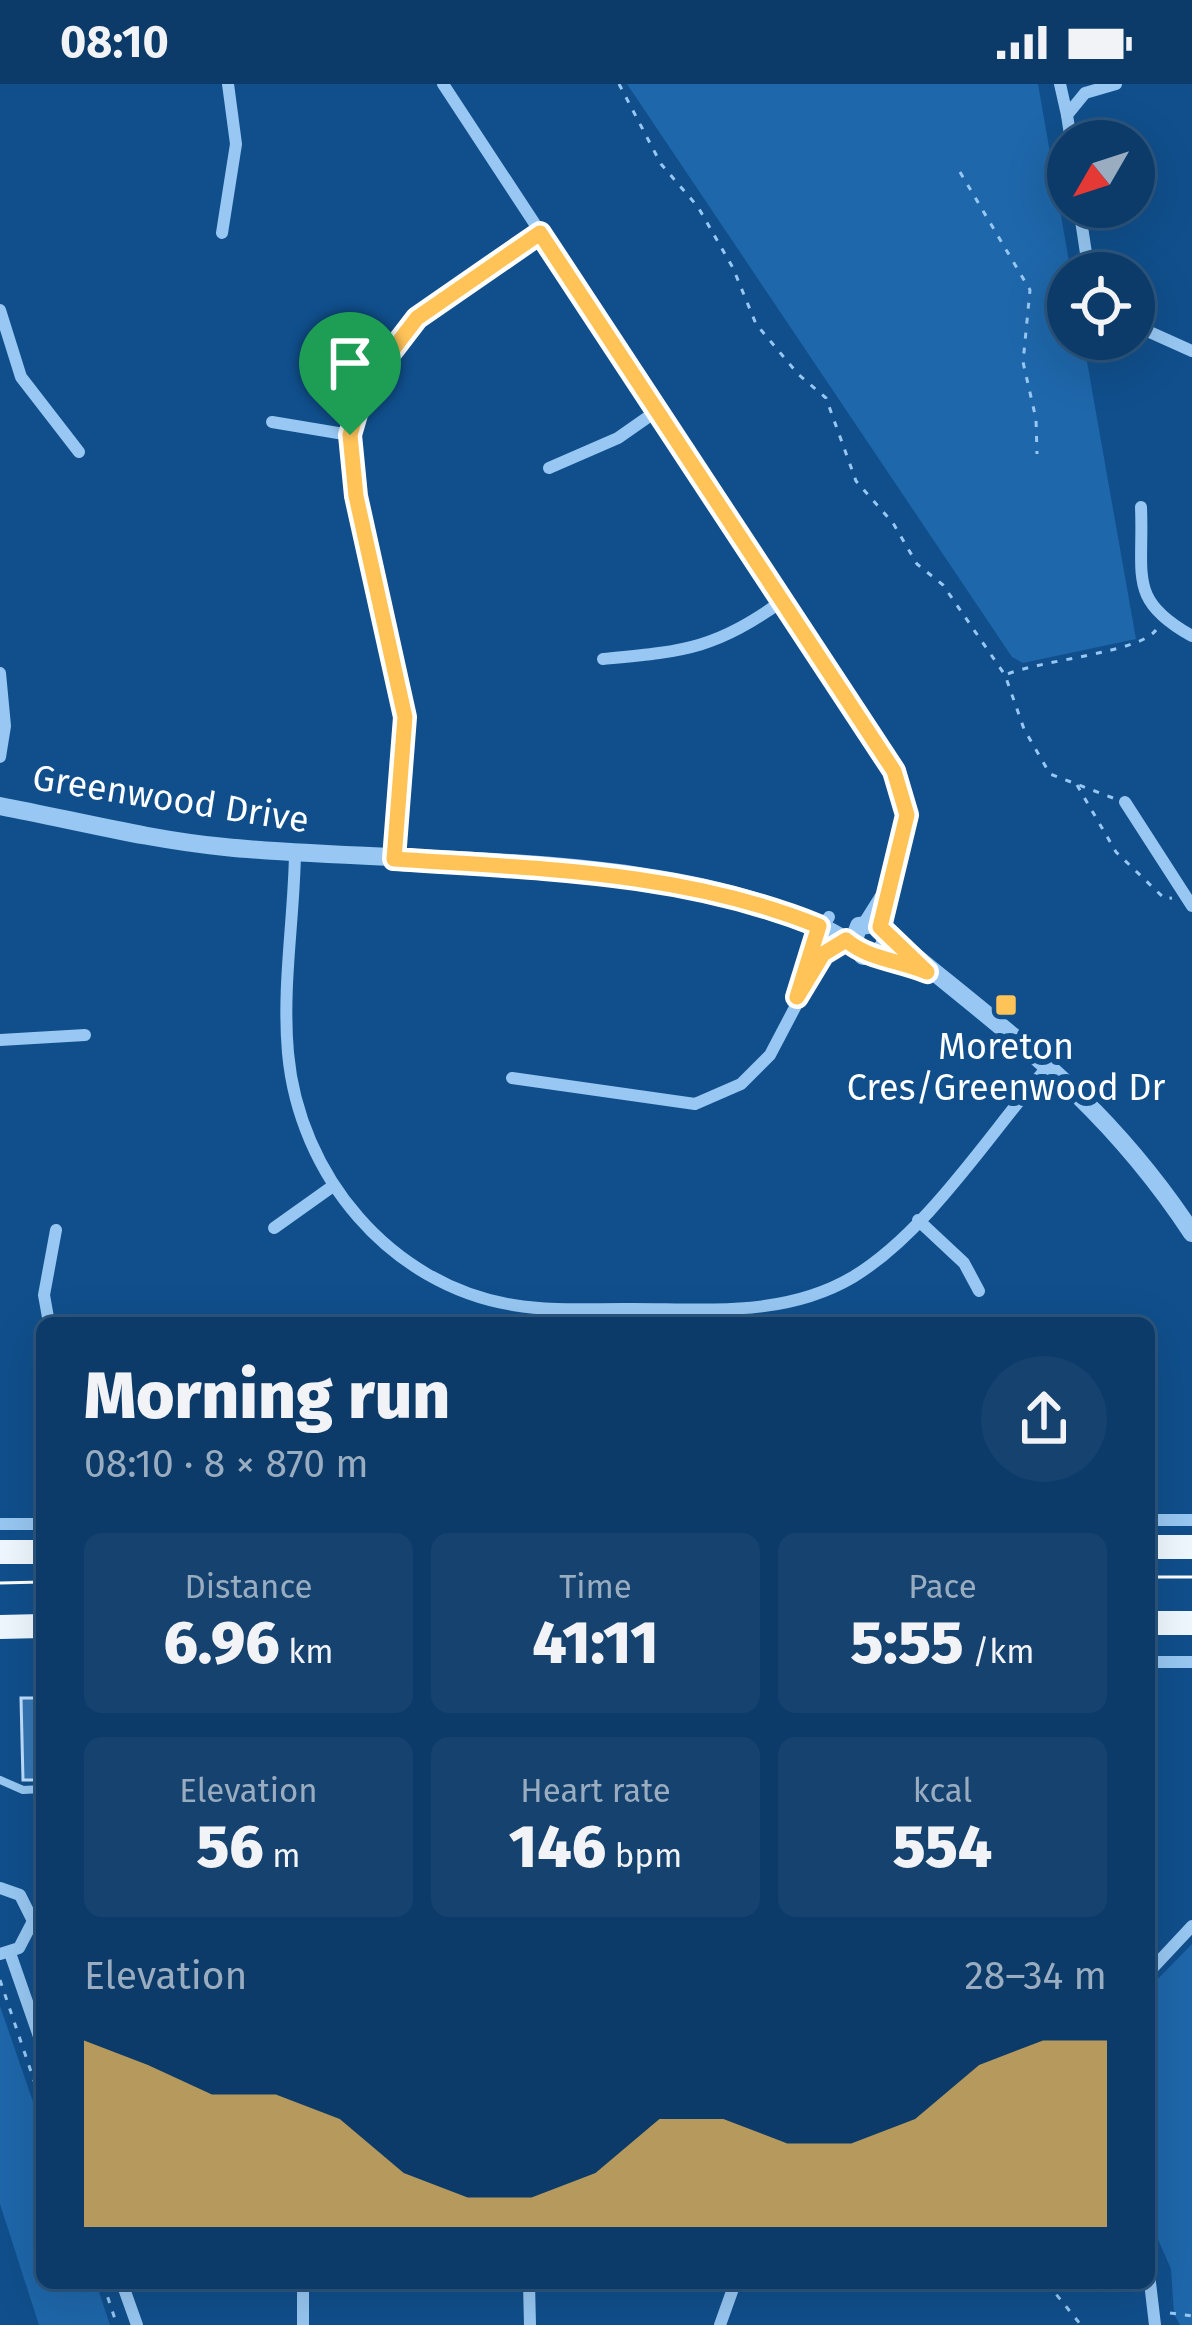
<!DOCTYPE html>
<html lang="en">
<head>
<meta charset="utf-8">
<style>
	:root { --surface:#0c3b69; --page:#15426f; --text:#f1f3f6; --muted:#9aadc0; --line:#2c557d; --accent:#ffc358 }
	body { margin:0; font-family:"Fira Sans",sans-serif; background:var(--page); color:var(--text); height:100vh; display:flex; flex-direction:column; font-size:45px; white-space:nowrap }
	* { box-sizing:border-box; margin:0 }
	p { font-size:39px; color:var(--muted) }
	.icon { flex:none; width:66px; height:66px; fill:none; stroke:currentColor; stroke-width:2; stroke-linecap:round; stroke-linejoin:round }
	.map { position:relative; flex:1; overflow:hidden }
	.sheet { position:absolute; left:36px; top:1233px; width:1119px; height:972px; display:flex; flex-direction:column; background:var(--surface); border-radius:18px; box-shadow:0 12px 48px #0002,0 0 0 3px var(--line) }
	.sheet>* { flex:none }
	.needle { width:78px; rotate:231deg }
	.buttons { position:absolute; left:1047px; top:36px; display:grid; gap:24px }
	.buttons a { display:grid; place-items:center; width:108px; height:108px; border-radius:50%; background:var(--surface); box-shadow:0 12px 48px #0002,0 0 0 3px var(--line); font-size:60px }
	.pin { position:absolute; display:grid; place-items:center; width:102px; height:102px; color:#fff; margin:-123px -51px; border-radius:50% 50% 50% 0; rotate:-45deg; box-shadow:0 0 12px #0007 }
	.pin .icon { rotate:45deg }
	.round { display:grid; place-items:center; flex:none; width:126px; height:126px; border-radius:63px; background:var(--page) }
	.summary { display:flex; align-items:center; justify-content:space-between; height:204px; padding:0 48px }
	h1 { font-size:66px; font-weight:800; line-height:90px }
	.figures { display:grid; grid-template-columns:repeat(3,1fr); gap:18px; height:204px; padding:12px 48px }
	.figures div { display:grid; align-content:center; border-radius:18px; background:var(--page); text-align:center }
	.figures b { font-size:60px; font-weight:800 }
	.figures small { font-size:33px; font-weight:400 }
	.figures p { font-size:33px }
	.chart { height:336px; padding:24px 48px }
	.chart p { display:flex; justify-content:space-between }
	.chart svg { width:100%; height:216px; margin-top:12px; fill:var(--accent); opacity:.7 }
	.status { display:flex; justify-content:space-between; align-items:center; height:84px; padding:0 60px; background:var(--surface); direction:ltr }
	.status svg { height:33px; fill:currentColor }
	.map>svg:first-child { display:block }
	.green { fill:#1e67aa }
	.building { fill:#3476b4; stroke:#bedffd; stroke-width:3 }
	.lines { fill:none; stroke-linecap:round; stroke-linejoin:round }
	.path { stroke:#97c7f2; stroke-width:3; stroke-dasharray:6 9; stroke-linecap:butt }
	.service { stroke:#97c7f2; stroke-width:8 }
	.minor { stroke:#97c7f2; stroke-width:12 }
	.tertiary { stroke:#97c7f2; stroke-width:18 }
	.trunk { stroke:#f0f8ff; stroke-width:24 }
	.tram { stroke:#fff; stroke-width:3 }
	.route-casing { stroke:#fff; stroke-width:24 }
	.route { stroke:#ffc358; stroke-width:15 }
	.poi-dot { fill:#ffc358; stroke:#104f8c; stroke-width:4.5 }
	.labels { text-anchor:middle; stroke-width:12; stroke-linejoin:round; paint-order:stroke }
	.street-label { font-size:36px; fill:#fff; stroke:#104f8c }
	.poi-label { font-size:36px; fill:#fff; stroke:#104f8c }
</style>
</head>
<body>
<div class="status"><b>08:10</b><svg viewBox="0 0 49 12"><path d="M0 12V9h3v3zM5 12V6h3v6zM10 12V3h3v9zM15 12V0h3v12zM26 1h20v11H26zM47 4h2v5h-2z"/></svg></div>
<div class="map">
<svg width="1192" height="2241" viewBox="0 0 1192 2241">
	<rect width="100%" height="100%" fill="#104f8c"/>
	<g class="green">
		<path d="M627,0H1038L1071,189L1068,255H1083L1136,555L1023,579L1012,573Z"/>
		<path d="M1192,1860V2241H1180L1174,2230L1171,2185L1149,2135V1904Z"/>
		<path d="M0,1922L42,2044V2199H96L110,2241H39L0,2120Z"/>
	</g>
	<path class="building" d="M21,1614H42V1696H23Z"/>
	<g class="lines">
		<g class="path">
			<path d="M619,0L661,80L698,123L733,184L756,240L798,290L826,314L856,397L893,439L917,480L943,501L1005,591"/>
			<path d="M960,88L1030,206L1023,278L1036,335L1037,370"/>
			<path d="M1077,701L1116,768L1165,815L1172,814"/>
			<path d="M1113,714L1050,690L1024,645L1005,591C1039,576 1139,569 1156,546"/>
			<path d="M0,1896L42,2020"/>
			<path d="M103,2199L117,2241"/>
			<path d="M1047,2199L1081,2241"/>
			<path d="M1170,2229L1192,2232"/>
		</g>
		<path class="service" d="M0,1696L23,1706L42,1705"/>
		<g class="minor">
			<path d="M443,0L894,687L907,731L880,843"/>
			<path d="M1060,0L1067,31"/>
			<path d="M1071,57L1067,31L1085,9L1116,0"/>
			<path d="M1079,123L1089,189"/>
			<path d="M222,149L236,60L228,0"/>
			<path d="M0,226L21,293L79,368"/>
			<path d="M1134,241L1192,267"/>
			<path d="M272,338L350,351"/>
			<path d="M549,384L618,354L658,326"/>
			<path d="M1141,423C1144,492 1127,516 1192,552"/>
			<path d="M603,575C687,567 715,565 785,515"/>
			<path d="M0,589L5,642L0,673"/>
			<path d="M1125,718L1192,822"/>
			<path d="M295,769C294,835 282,902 288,969C299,1091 390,1201 513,1221C549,1227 586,1225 622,1225C701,1224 782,1235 853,1193C929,1147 991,1047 1050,980"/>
			<path d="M394,775L405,633L356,412L350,351L364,303L417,234L540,149"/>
			<path d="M864,839L886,804"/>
			<path d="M801,900L811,859L829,833"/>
			<path d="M0,956L85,951"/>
			<path d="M512,994L695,1020L741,1000L770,971L823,870L846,856"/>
			<path d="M918,1136L964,1179L979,1207"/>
			<path d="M274,1144L333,1102"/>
			<path d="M49,1239L44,1211L56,1146"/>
			<path d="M1149,1436H1192"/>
			<path d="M0,1440H42"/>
			<path d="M1149,1578H1192"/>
			<path d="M0,1804L20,1811L33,1837L19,1864L0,1870"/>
			<path d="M10,1869L42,1961"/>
			<path d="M1149,1888L1192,1842"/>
			<path d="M1149,2190L1155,2241"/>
			<path d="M122,2199L137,2241"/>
			<path d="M303,2199V2241"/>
			<path d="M529,2199L530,2241"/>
			<path d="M720,2241L735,2199"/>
		</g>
		<g class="tertiary">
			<path d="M0,722C74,736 150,756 225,763C405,782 701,762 852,860"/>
			<path d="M885,851V862L873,872H863L852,860L859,842L876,840C999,944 1099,1008 1192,1149"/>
		</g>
		<g class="trunk">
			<path d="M1149,1463H1192"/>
			<path d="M0,1468H42"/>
			<path d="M1149,1539H1192"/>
			<path d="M0,1543L42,1542"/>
		</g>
		<g class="tram">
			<path d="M1149,1493H1192"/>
			<path d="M0,1499L42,1498"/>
		</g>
	</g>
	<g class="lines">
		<defs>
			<path id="route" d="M540,149L894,687L907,731L880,843L927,888C898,876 868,875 846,856L823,870L797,913L819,842C683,787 540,785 394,775L405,633L356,412L350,351L364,303L417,234Z"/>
		</defs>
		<use href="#route" class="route-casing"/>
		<use href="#route" class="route"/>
	</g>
	<rect class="poi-dot" x="994" y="909" width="24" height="24" rx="6"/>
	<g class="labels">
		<g class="street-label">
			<text transform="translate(171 714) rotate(9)" y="13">Greenwood Drive</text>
		</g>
		<g class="poi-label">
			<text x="1006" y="975">Moreton<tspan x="1006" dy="41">Cres/Greenwood Dr</tspan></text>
		</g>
	</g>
</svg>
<div class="buttons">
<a><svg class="needle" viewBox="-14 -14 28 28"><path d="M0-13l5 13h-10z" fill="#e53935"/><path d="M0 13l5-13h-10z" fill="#9aadc0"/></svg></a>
<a><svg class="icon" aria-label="locate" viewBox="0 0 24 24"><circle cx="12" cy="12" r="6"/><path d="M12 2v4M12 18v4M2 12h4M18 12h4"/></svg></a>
</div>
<div class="pin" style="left:350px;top:351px;background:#1e9e55"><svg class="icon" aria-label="arrive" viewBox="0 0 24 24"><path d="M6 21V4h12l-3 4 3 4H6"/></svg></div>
<section class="sheet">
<div class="summary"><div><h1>Morning run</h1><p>08:10 · 8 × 870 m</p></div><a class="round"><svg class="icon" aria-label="share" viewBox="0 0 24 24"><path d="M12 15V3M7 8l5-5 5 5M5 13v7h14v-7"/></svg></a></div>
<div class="figures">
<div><p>Distance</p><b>6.96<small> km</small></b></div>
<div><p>Time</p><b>41:11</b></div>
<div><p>Pace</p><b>5:55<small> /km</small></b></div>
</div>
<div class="figures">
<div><p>Elevation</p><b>56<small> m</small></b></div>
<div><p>Heart rate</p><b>146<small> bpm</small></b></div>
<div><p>kcal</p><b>554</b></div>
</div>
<div class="chart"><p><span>Elevation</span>28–34 m</p>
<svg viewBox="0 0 160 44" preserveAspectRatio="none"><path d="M0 44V6L10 11L20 17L30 17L40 22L50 33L60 38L70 38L80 33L90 22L100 22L110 27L120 27L130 22L140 11L150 6L160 6V44z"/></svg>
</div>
</section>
</div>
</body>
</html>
